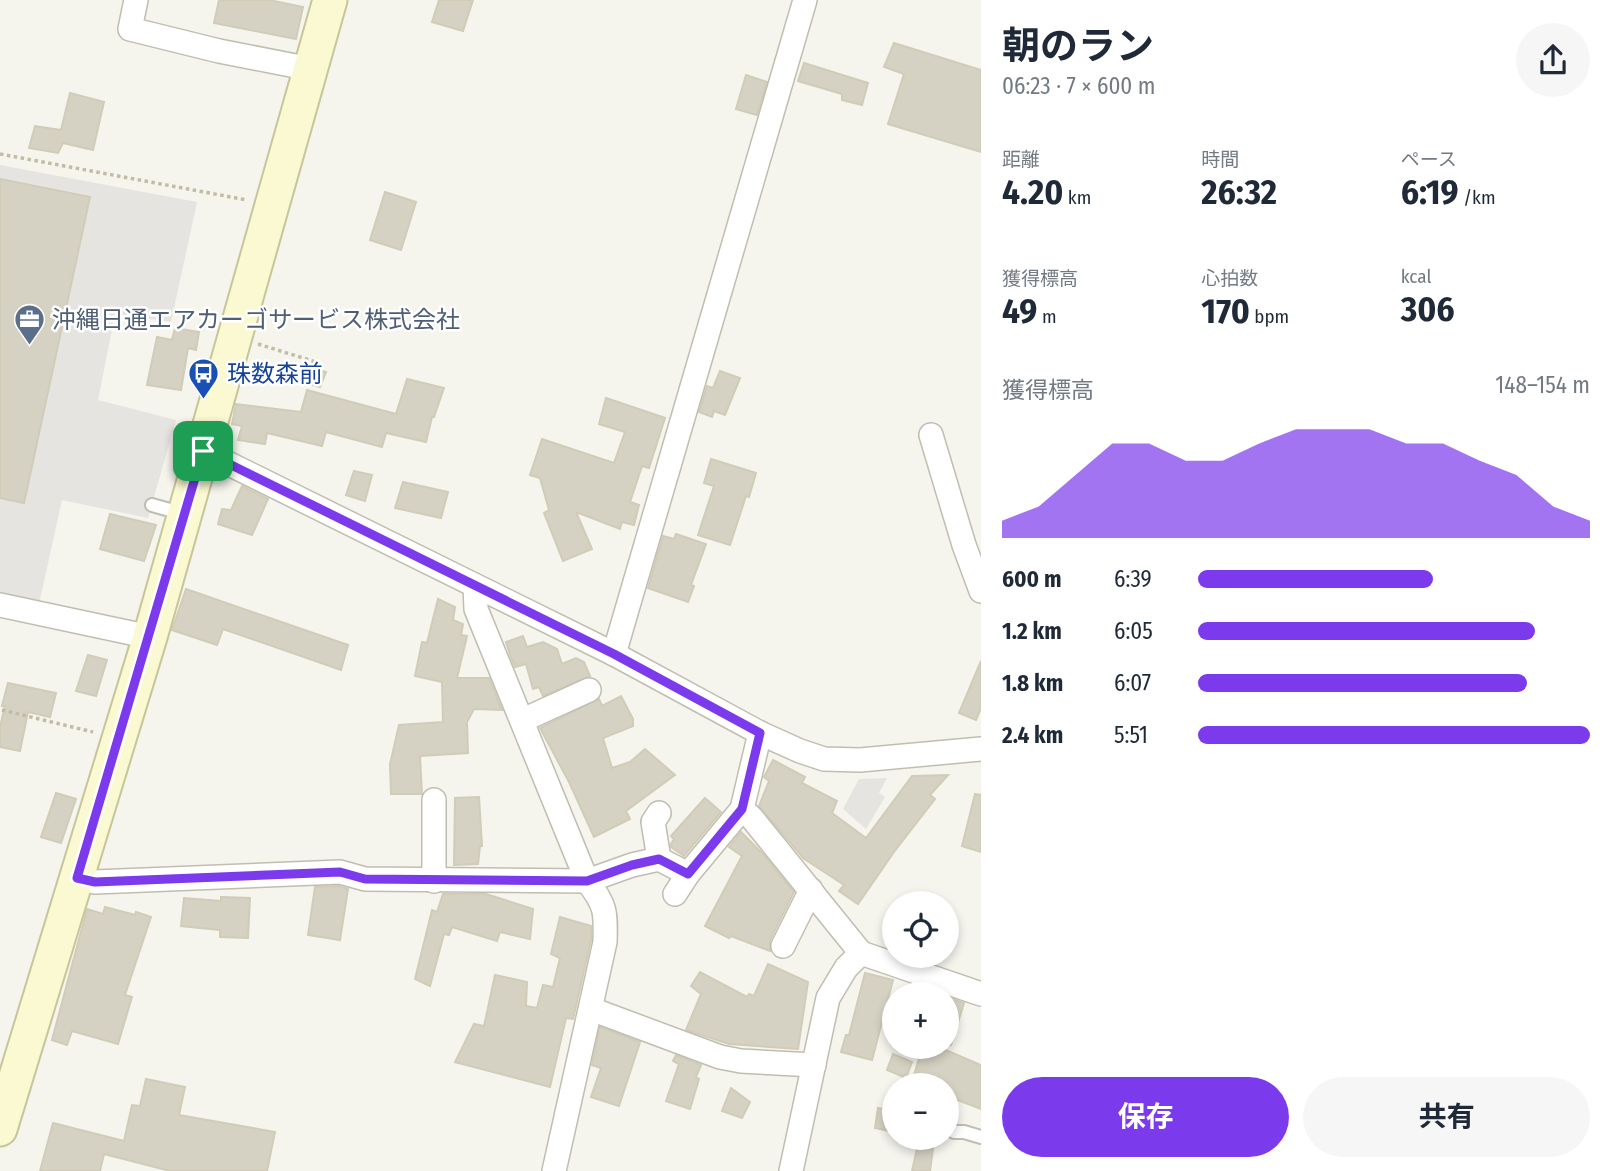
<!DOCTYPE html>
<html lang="ja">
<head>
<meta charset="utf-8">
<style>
	:root { --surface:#fff; --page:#f6f6f7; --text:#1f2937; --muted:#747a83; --accent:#7c3aed }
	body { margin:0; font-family:"Fira Sans Condensed","Noto Sans JP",sans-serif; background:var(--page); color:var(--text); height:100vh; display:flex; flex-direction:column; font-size:26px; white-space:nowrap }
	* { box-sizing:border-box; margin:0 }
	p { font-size:23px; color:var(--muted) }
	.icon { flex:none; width:38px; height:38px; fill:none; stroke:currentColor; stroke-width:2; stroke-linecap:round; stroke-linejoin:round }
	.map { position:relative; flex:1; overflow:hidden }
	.sheet { display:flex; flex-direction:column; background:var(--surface); width:630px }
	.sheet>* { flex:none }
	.buttons { position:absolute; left:882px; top:891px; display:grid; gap:14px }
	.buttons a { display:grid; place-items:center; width:77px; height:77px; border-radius:50%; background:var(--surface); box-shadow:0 4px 10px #0003; font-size:35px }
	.pin { position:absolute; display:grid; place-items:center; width:60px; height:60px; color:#fff; margin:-30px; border-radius:14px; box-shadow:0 4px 10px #0006 }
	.round { display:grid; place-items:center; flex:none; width:74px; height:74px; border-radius:37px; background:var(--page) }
	.headline { display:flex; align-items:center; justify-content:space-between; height:119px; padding:0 21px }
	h1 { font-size:38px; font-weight:700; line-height:52px }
	.figures { display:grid; grid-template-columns:repeat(3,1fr); gap:10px; height:119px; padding:7px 21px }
	.figures div { display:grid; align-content:center }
	.figures b { font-size:35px; font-weight:700 }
	.figures small { font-size:19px; font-weight:400 }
	.figures p { font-size:19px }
	.chart { height:196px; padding:14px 21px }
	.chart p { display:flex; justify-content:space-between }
	.chart svg { width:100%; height:126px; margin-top:7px; fill:var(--accent); opacity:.7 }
	.cta { display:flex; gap:14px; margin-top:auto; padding:14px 21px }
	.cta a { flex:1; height:80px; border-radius:42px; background:var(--accent); color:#fff; font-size:28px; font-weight:700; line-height:80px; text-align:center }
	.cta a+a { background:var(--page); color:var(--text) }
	ul { padding:0 21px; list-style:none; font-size:23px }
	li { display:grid; grid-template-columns:112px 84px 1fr; align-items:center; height:52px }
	li i { height:18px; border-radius:9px; background:var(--accent) }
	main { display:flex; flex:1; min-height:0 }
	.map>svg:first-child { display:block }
	.parking { fill:#e5e4e0 }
	.building { fill:#d6d2c3; stroke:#d0ccb7; stroke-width:2 }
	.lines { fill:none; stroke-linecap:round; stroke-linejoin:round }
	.lane-casing { stroke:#c0beb0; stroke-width:16 }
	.street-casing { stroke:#c0beb0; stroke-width:26 }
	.secondary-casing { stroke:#c7c59a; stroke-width:37 }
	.path { stroke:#c1bca2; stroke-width:3.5; stroke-dasharray:3.5 3.5; stroke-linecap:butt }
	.lane { stroke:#fff; stroke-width:12 }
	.street { stroke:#fff; stroke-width:23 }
	.secondary { stroke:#fbf9d1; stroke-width:33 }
	.route-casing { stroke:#fff; stroke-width:14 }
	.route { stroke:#7c3aed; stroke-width:9 }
	.labels { text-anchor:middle; stroke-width:5; stroke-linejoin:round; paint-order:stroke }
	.service-label { font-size:24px; fill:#4e5e75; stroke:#fff; text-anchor:start }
	.transit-label { font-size:24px; fill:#164399; stroke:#fff; text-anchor:start }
</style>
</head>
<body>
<main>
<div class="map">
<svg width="981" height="1171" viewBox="0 0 981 1171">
	<rect width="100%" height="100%" fill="#f5f4ed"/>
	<g class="parking">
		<path d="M0,165L197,202L171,322L115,314L98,400L176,420L148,518L62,500L39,604L0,596Z"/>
		<path d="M887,778L879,793L885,797L866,829L843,809L859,779Z"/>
	</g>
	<g class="building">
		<path d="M219,0H269L303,7L296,39L214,23Z"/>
		<path d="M439,0H473L463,31L432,22Z"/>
		<path d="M894,43L981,70V152L888,124L904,74L884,67Z"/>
		<path d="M804,63L868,83L862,105L842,100V94L798,81Z"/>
		<path d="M746,75L767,82L757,115L736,109Z"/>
		<path d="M70,93L104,102L93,150L63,143L58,153L29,148L35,126L61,130Z"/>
		<path d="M0,179L90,197L24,503L0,498Z"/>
		<path d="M385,192L416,202L401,250L370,240Z"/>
		<path d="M175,328L199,332L196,350L188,348L181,390L147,385L157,337L172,340Z"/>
		<path d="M308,366L326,372L320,387L301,382Z"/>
		<path d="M720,371L740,378L725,415L714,411L712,417L699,412L707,386L713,388Z"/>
		<path d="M407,379L444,388L434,417H432L426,442L386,433L382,447L326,432L322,446L267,433L265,444L238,440L242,426L232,424L236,404L301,412L307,390L396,414Z"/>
		<path d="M606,398L665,418L649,468L642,466L630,502L639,505L634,525L622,522L620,529L576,512L592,549L563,561L544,513L549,510L540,478L530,475L542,439L614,463L625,432L599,424Z"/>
		<path d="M711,459L756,473L749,497L746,496L730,545L698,535L714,486L704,483Z"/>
		<path d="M354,471L372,475L365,501L346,495Z"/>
		<path d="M403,482L448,492L441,518L395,508Z"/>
		<path d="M242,486L268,499L252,535L218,524L222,509L231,510Z"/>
		<path d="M110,514L156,525L144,561L100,549Z"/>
		<path d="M676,534L706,544L691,585L694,586L688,602L648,588L663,536L674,539Z"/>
		<path d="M186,589L348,645L341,670L223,629L217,645L172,630Z"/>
		<path d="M438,599L455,607L453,620L463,624L461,635L467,636L457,678H489L502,710L474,709L467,722L468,753L420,756L422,794H391L390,764L399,725L443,722L442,682L415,676L422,642L427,643Z"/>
		<path d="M523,636L527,647L543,642L557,649L562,664L576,658L584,662L590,676L543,696L539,687L533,689L526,664L515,667L510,655L506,642Z"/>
		<path d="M88,655L107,660L96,696L76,691Z"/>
		<path d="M981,661V708L976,720L959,713Z"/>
		<path d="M8,683L56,693L50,717L28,712L20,751L0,747V727L5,706H2Z"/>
		<path d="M621,696L633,719V726L603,738L612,768L630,762L645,749L675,775L626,811L630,819L594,837L569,782L540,728L599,699L602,706Z"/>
		<path d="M773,760L805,777L802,783L837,801L832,813L866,838L912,776L948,775L930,795L935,799L894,852L858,904L839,891L844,885L803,858L759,806L769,781L764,777Z"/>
		<path d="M56,793L76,799L61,843L41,837Z"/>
		<path d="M975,794L981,795V852L962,846Z"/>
		<path d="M479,797L482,846H480L478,864L454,865L455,798Z"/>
		<path d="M705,798L721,812L684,856L671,847V844L674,839L671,836Z"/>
		<path d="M741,832L763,854L794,892L770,940V951L731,936L729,938L705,926L742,856L729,847Z"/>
		<path d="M338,886L348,889L340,940L308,935L315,887Z"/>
		<path d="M443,894H486L533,909L530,939L500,932L497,941L452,927L449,935L444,934L430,986L415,979L432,910L437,912Z"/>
		<path d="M221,897L250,898L248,938L220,937V930L181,926L184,898L221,901Z"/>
		<path d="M105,907L135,915L136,912L151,917L125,995L132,997L118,1044L72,1031L67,1045L52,1040L87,909L103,914Z"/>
		<path d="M560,917L591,926V940L573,1019L566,1018L550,1087L455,1062L474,1024L484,1026L495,975L527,982L526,1006L537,1008L543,985L553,987L560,958L551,954Z"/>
		<path d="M768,964L808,982L798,1049L729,1044L686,1030L701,994L691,986L700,972L747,997L749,994L754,996Z"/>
		<path d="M865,973L893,980L872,1060L841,1052L846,1035H849Z"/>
		<path d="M947,997L964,1003L951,1045H947Z"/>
		<path d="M600,1027L640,1042L619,1106L591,1097L601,1068L592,1065Z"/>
		<path d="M923,1046L948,1051L981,1065V1109L947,1096V1084L914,1075Z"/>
		<path d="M893,1054L912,1062L906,1078L887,1070Z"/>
		<path d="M676,1055L701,1065L696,1077L699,1079L690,1109L666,1101L679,1064L673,1061Z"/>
		<path d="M146,1079L185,1087L179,1115L275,1132L267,1171H170L104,1154L100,1171H40L53,1123L124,1141L132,1105L140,1106Z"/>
		<path d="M731,1088L750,1102L742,1118L722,1111Z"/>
		<path d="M878,1108L894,1111V1132L875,1128Z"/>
		<path d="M918,1144L933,1148L930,1171H912Z"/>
	</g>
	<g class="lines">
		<defs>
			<g id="lane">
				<path d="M152,505L184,514"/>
				<path d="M954,1132H964L981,1137"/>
			</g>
			<g id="street">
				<path d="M136,0L130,29L219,51L311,69"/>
				<path d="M931,435L964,545L981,591"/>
				<path d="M203,451L614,654L760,733L800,751L824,759L860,760L981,749"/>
				<path d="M475,586L476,609L587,881C606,905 606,912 605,942L554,1171"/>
				<path d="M0,605L150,637"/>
				<path d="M614,654L805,0"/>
				<path d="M523,720L589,690"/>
				<path d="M760,733L742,809L751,817L861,953"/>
				<path d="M434,800V881"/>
				<path d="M659,859L653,822L659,813"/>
				<path d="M77,878L95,882L340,872L365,879L587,881L632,865L659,859L688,874L742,809"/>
				<path d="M675,894L688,874"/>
				<path d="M783,946L811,890"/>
				<path d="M591,1009L720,1057L741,1061L814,1065"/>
				<path d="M791,1171L828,998L846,968L861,953L981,994"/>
			</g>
			<path id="secondary" d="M0,1129L150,637L330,0"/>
		</defs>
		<use href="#lane" class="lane-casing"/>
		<use href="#street" class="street-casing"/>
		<use href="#secondary" class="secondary-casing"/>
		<g class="path">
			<path d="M0,154L247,200"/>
			<path d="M258,344L316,362"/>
			<path d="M2,710L93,732"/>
		</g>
		<use href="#lane" class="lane"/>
		<use href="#street" class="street"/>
		<use href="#secondary" class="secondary"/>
	</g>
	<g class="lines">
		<defs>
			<path id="route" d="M203,451L614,654L760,733L742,809L688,874L659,859L632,865L587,881L365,879L340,872L95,882L77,878Z"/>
		</defs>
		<use href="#route" class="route-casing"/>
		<use href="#route" class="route"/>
	</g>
	<defs>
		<symbol id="office-pin" viewBox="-11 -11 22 30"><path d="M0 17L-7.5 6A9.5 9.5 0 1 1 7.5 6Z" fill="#5c6f8a" stroke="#fff"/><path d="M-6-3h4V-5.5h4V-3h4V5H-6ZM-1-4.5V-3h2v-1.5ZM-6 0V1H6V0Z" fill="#fff"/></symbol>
		<symbol id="bus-pin" viewBox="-11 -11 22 30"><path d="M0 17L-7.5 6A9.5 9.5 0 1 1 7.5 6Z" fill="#1a4fb4" stroke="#fff"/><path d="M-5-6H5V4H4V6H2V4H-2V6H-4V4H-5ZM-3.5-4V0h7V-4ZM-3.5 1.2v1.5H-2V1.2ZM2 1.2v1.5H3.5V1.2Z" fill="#fff"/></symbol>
	</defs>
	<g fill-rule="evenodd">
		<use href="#office-pin" x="12" y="302" width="35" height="47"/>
		<use href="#bus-pin" x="186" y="356" width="35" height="47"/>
	</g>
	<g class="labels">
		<g class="service-label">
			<text x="52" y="328">沖縄日通エアカーゴサービス株式会社</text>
		</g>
		<g class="transit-label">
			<text x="227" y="382">珠数森前</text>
		</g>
	</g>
</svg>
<div class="buttons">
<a><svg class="icon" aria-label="locate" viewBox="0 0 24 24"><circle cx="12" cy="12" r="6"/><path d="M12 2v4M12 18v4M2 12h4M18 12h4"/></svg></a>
<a>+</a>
<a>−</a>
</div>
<div class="pin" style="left:203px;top:451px;background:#1e9e55"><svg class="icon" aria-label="arrive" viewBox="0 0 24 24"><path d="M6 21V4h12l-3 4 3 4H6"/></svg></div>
</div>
<section class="sheet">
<div class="headline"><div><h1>朝のラン</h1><p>06:23 · 7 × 600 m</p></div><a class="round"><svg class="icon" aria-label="share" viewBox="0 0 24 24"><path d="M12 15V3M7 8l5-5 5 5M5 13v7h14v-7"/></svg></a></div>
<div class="figures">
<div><p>距離</p><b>4.20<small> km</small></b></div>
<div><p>時間</p><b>26:32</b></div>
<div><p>ペース</p><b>6:19<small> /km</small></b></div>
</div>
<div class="figures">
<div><p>獲得標高</p><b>49<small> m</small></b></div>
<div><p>心拍数</p><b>170<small> bpm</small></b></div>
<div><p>kcal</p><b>306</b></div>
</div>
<div class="chart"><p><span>獲得標高</span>148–154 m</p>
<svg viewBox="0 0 160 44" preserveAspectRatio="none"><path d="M0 44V38L10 33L20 22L30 11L40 11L50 17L60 17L70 11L80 6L90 6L100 6L110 11L120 11L130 17L140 22L150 33L160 38V44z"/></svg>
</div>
<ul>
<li><b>600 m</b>6:39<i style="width:60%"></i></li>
<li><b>1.2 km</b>6:05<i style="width:86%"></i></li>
<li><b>1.8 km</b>6:07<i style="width:84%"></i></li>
<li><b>2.4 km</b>5:51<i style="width:100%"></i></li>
</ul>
<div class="cta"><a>保存</a><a>共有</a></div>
</section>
</main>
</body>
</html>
